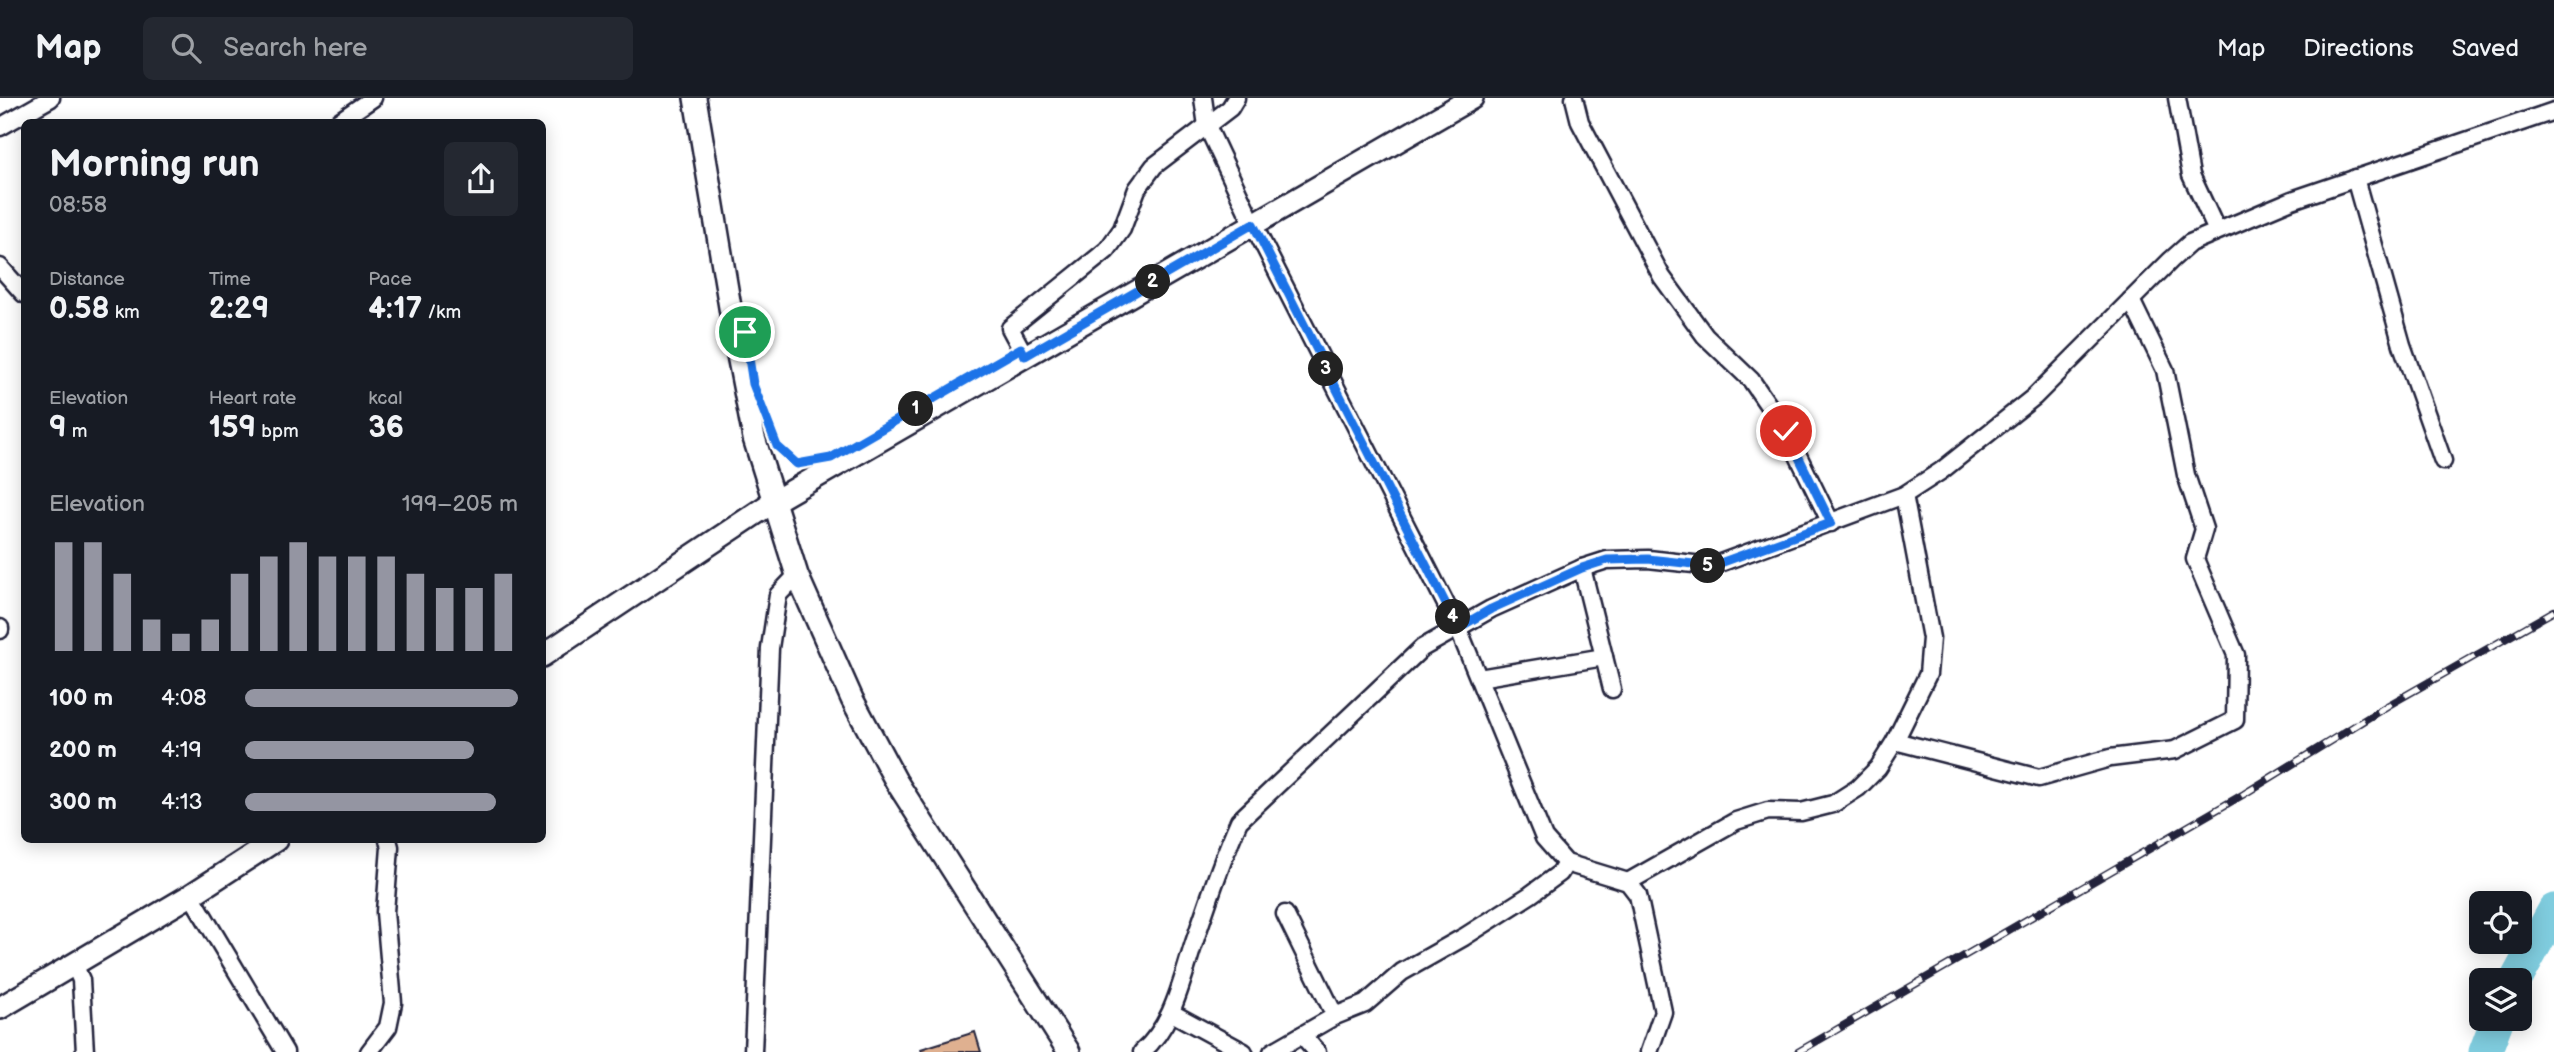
<!DOCTYPE html>
<html lang="en">
<head>
<meta charset="utf-8">
<style>
	:root { --surface:#171b24; --page:#242831; --text:#f1f3f6; --muted:#9ea1a6; --line:#363941; --accent:#9495a2 }
	body { margin:0; font-family:"Balsamiq Sans",sans-serif; background:var(--page); color:var(--text); height:100vh; display:flex; flex-direction:column; font-size:26px; white-space:nowrap }
	* { box-sizing:border-box; margin:0 }
	p { font-size:23px; color:var(--muted) }
	.icon { flex:none; width:38px; height:38px; fill:none; stroke:currentColor; stroke-width:2; stroke-linecap:round; stroke-linejoin:round }
	.map { position:relative; flex:1; overflow:hidden }
	.drawer { position:absolute; left:21px; top:21px; width:525px; height:724px; display:flex; flex-direction:column; background:var(--surface); border-radius:10px; box-shadow:0 4px 18px #0003 }
	.drawer>* { flex:none }
	.buttons { position:absolute; left:2469px; top:793px; display:grid; gap:14px }
	.buttons a { display:grid; place-items:center; width:63px; height:63px; border-radius:10px; background:var(--surface); box-shadow:0 4px 18px #0003; font-size:35px }
	.pin { position:absolute; display:grid; place-items:center; width:60px; height:60px; color:#fff; margin:-30px; border:4px solid #fff; border-radius:50%; box-shadow:0 2px 7px #0007 }
	.km { position:absolute; width:35px; height:35px; margin:-18px; border-radius:50%; background:#222; color:#fff; font-size:19px; line-height:35px; text-align:center }
	.round { display:grid; place-items:center; flex:none; width:74px; height:74px; border-radius:10px; background:var(--page) }
	.head { display:flex; align-items:center; justify-content:space-between; height:119px; padding:0 28px }
	h1 { font-size:38px; font-weight:800; line-height:52px }
	.figures { display:grid; grid-template-columns:repeat(3,1fr); gap:10px; height:119px; padding:7px 28px }
	.figures div { display:grid; align-content:center }
	.figures b { font-size:30px; font-weight:800 }
	.figures small { font-size:19px; font-weight:400 }
	.figures p { font-size:19px }
	.chart { height:196px; padding:14px 28px }
	.chart p { display:flex; justify-content:space-between }
	.chart svg { width:100%; height:126px; margin-top:7px; stroke:var(--accent); stroke-width:6 }
	ul { padding:0 28px; list-style:none; font-size:23px }
	li { display:grid; grid-template-columns:112px 84px 1fr; align-items:center; height:52px }
	li i { height:18px; border-radius:9px; background:var(--accent) }
	header { display:flex; align-items:center; gap:42px; box-sizing:border-box; height:98px; padding:0 35px; background:var(--surface); border-bottom:2px solid var(--line) }
	header strong { font-size:33px }
	nav { display:flex; gap:38px; margin-inline-start:auto; font-size:24px }
	.search { width:490px; height:63px; background:var(--page); display:flex; align-items:center; gap:18px; box-sizing:border-box; padding:0 24px; border-radius:10px; color:var(--muted); font-size:26px }
	.map>svg:first-child { display:block }
	.lines { fill:none; stroke-linecap:round; stroke-linejoin:round }
	.river { stroke:#7fccde; stroke-width:33 }
	.building { fill:#dfb090; stroke:#22223b; stroke-width:2 }
	.minor-casing { stroke:#22223b; stroke-width:21 }
	.tertiary-casing { stroke:#22223b; stroke-width:26 }
	.path { stroke:#22223b; stroke-width:3.5; stroke-dasharray:7 5; stroke-linecap:butt }
	.minor { stroke:#fff; stroke-width:16 }
	.tertiary { stroke:#fff; stroke-width:21 }
	.rail-casing { stroke:#22223b; stroke-width:8 }
	.rail { stroke:#fff; stroke-width:5; stroke-dasharray:16; stroke-linecap:butt }
	.route-casing { stroke:#fff; stroke-width:14 }
	.route { stroke:#1a73e8; stroke-width:9 }
</style>
</head>
<body>
<header>
<strong>Map</strong>
<div class="search"><svg class="icon" aria-label="search" viewBox="0 0 24 24"><circle cx="10" cy="10" r="6"/><path d="M15 15l6 6"/></svg>Search here</div>
<nav><a>Map</a><a>Directions</a><a>Saved</a></nav>
</header>
<div class="map">
<svg width="2554" height="954" viewBox="0 0 2554 954">
	<rect width="100%" height="100%" fill="#fff"/>
	<filter id="ink" filterUnits="userSpaceOnUse"><feTurbulence type="fractalNoise" baseFrequency=".0143" numOctaves="2"/><feDisplacementMap in="SourceGraphic" scale="14" xChannelSelector="R" yChannelSelector="G"/><feConvolveMatrix kernelMatrix="1 2 1 2 8 2 1 2 1" color-interpolation-filters="sRGB"/></filter>
	<g filter="url(#ink)">
		<g class="lines">
			<g class="river">
				<path d="M2516,882L2554,812"/>
				<path d="M2485,954L2498,920"/>
			</g>
		</g>
		<path class="building" d="M975,934L981,954H922L921,951Z"/>
		<g class="lines">
			<defs>
				<g id="minor">
					<path d="M1203,0L1207,28L1253,126L1458,530L1544,740L1566,765L1628,784L1638,797L1663,914L1649,954"/>
					<path d="M1574,0L1580,24L1662,179L1705,238L1751,282L1786,333L1831,425"/>
					<path d="M2177,0L2191,77L2217,133"/>
					<path d="M338,24L373,0"/>
					<path d="M0,29L51,0"/>
					<path d="M2355,80L2402,247L2443,363"/>
					<path d="M0,169L24,196"/>
					<path d="M1025,258L1010,230L1107,152L1122,131L1137,91L1154,68L1230,10L1236,0"/>
					<path d="M1582,470L1612,591"/>
					<path d="M0,530V532"/>
					<path d="M1479,580L1604,559"/>
					<path d="M1895,643L2039,680L2110,660L2175,652L2235,622L2236,557L2195,461L2204,431L2186,377L2165,272L2131,202"/>
					<path d="M1628,784L1736,723L1768,713L1801,714L1833,706L1858,690L1878,670L1895,643L1928,576L1931,540L1904,397"/>
					<path d="M191,797L285,954"/>
					<path d="M1285,816L1335,918"/>
					<path d="M74,866L81,882L85,954"/>
					<path d="M1172,915L1244,954"/>
					<path d="M1302,937L1317,954"/>
					<path d="M369,954L388,929L393,905L385,814L390,749L388,742"/>
					<path d="M753,954L770,550L778,497L797,477"/>
					<path d="M1142,954C1175,925 1182,879 1196,839C1209,800 1222,761 1239,723L1422,550L1491,511L1582,470L1607,462L1648,461L1712,468L1904,397L1941,373L2034,299L2171,162L2190,145L2292,102L2554,13"/>
					<path d="M1272,954L1335,918L1365,906L1402,874L1464,839L1530,797L1560,775L1566,765"/>
				</g>
				<g id="tertiary">
					<path d="M695,0L738,257L754,340L797,477L852,601L896,683L1069,954"/>
					<path d="M542,558L773,404L1472,0"/>
					<path d="M0,910L191,797L276,742"/>
				</g>
			</defs>
			<use href="#minor" class="minor-casing"/>
			<use href="#tertiary" class="tertiary-casing"/>
			<path class="path" d="M777,348L797,366L801,365"/>
			<use href="#minor" class="minor"/>
			<use href="#tertiary" class="tertiary"/>
			<defs>
				<path id="rail" d="M1798,954L2244,696L2387,608L2554,513"/>
			</defs>
			<use href="#rail" class="rail-casing"/>
			<use href="#rail" class="rail"/>
		</g>
	</g>
	<g class="lines" filter="url(#ink)">
		<defs>
			<path id="route" d="M745,234L753,286L777,348L797,366L831,360L1021,250L1025,258L1253,126L1458,530L1491,511L1582,470L1607,462L1648,461L1712,468L1831,425L1786,333"/>
		</defs>
		<use href="#route" class="route-casing"/>
		<use href="#route" class="route"/>
	</g>
</svg>
<div class="buttons">
<a><svg class="icon" aria-label="locate" viewBox="0 0 24 24"><circle cx="12" cy="12" r="6"/><path d="M12 2v4M12 18v4M2 12h4M18 12h4"/></svg></a>
<a><svg class="icon" aria-label="layers" viewBox="0 0 24 24"><path d="M12 4l9 5-9 5-9-5zM3 14l9 5 9-5"/></svg></a>
</div>
<div class="pin" style="left:745px;top:234px;background:#1e9e55"><svg class="icon" aria-label="arrive" viewBox="0 0 24 24"><path d="M6 21V4h12l-3 4 3 4H6"/></svg></div>
<div class="pin" style="left:1786px;top:333px;background:#d93025"><svg class="icon" aria-label="check" viewBox="0 0 24 24"><path d="M5 12l5 5 9-10"/></svg></div>
<b class="km" style="left:916px;top:311px">1</b>
<b class="km" style="left:1153px;top:184px">2</b>
<b class="km" style="left:1326px;top:271px">3</b>
<b class="km" style="left:1453px;top:519px">4</b>
<b class="km" style="left:1708px;top:468px">5</b>
<section class="drawer">
<div class="head"><div><h1>Morning run</h1><p>08:58</p></div><a class="round"><svg class="icon" aria-label="share" viewBox="0 0 24 24"><path d="M12 15V3M7 8l5-5 5 5M5 13v7h14v-7"/></svg></a></div>
<div class="figures">
<div><p>Distance</p><b>0.58<small> km</small></b></div>
<div><p>Time</p><b>2:29</b></div>
<div><p>Pace</p><b>4:17<small> /km</small></b></div>
</div>
<div class="figures">
<div><p>Elevation</p><b>9<small> m</small></b></div>
<div><p>Heart rate</p><b>159<small> bpm</small></b></div>
<div><p>kcal</p><b>36</b></div>
</div>
<div class="chart"><p><span>Elevation</span>199–205 m</p>
<svg viewBox="0 0 160 44" preserveAspectRatio="none"><path d="M5 44V6M15 44V6M25 44V17M35 44V33M45 44V38M55 44V33M65 44V17M75 44V11M85 44V6M95 44V11M105 44V11M115 44V11M125 44V17M135 44V22M145 44V22M155 44V17"/></svg>
</div>
<ul>
<li><b>100 m</b>4:08<i style="width:100%"></i></li>
<li><b>200 m</b>4:19<i style="width:84%"></i></li>
<li><b>300 m</b>4:13<i style="width:92%"></i></li>
</ul>
</section>
</div>
</body>
</html>
